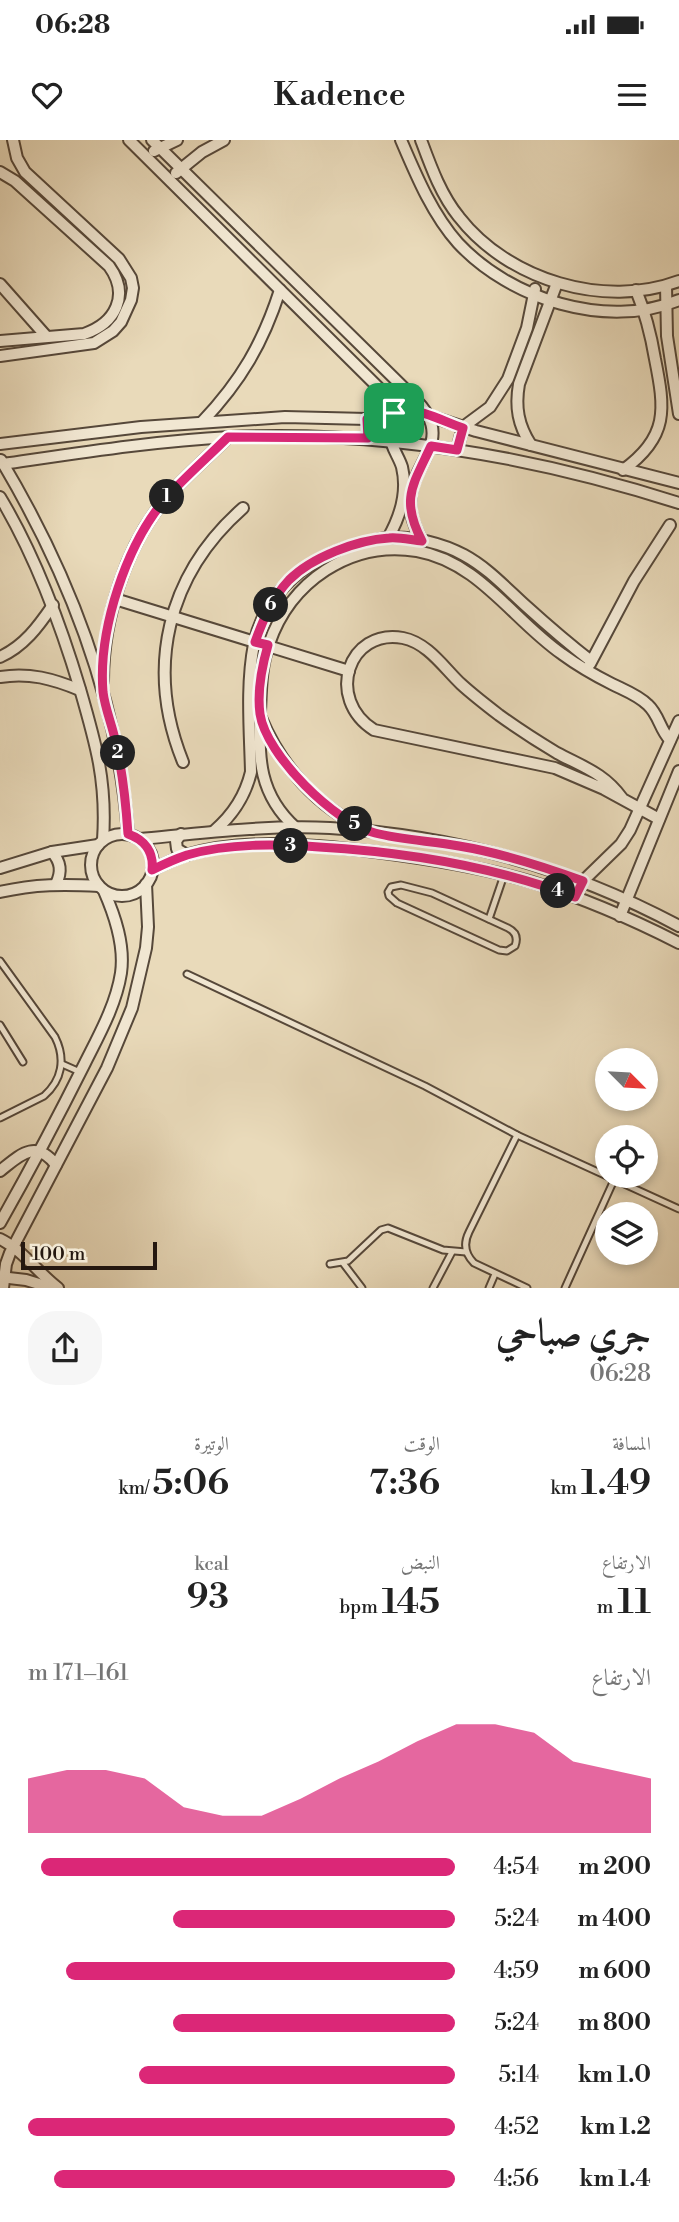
<!DOCTYPE html>
<html lang="ar">
<head>
<meta charset="utf-8">
<style>
	:root { --surface:#fff; --page:#f6f6f6; --text:#222; --muted:#767676; --accent:#db2777 }
	body { margin:0; font-family:"Libre Bodoni",Amiri,serif; background:var(--page); color:var(--text); direction:rtl; height:100vh; display:flex; flex-direction:column; font-size:26px; white-space:nowrap }
	* { box-sizing:border-box; margin:0 }
	p { font-size:23px; color:var(--muted) }
	.icon { flex:none; width:38px; height:38px; fill:none; stroke:currentColor; stroke-width:2; stroke-linecap:round; stroke-linejoin:round }
	.map { position:relative; height:1148px; overflow:hidden; direction:ltr }
	.panel { display:flex; flex-direction:column; background:var(--surface); flex:1 }
	.panel>* { flex:none }
	.needle { width:46px; rotate:114deg }
	.buttons { position:absolute; left:595px; top:908px; display:grid; gap:14px }
	.buttons a { display:grid; place-items:center; width:63px; height:63px; border-radius:50%; background:var(--surface); box-shadow:0 4px 10px #0003; font-size:35px }
	.scale { position:absolute; left:21px; bottom:18px; width:136px; box-sizing:border-box; padding-left:7px; border:4px solid #251810; border-top:0; font-size:19px; line-height:24px; white-space:nowrap; color:#251810; -webkit-text-stroke:5px #f1e7d2; paint-order:stroke }
	.pin { position:absolute; display:grid; place-items:center; width:60px; height:60px; color:#fff; margin:-30px; border-radius:14px; box-shadow:0 4px 10px #0006 }
	.km { position:absolute; width:35px; height:35px; margin:-18px; border-radius:50%; background:#222; color:#fff; font-size:19px; line-height:35px; text-align:center }
	.round { display:grid; place-items:center; flex:none; width:74px; height:74px; border-radius:28px; background:var(--page) }
	.overview { display:flex; align-items:center; justify-content:space-between; height:119px; padding:0 28px }
	h1 { font-size:38px; font-weight:600; line-height:52px }
	.figures { display:grid; grid-template-columns:repeat(3,1fr); gap:10px; height:119px; padding:7px 28px }
	.figures div { display:grid; align-content:center }
	.figures b { font-size:35px; font-weight:600 }
	.figures small { font-size:19px; font-weight:400 }
	.figures p { font-size:19px }
	.chart { height:196px; padding:14px 28px }
	.chart p { display:flex; justify-content:space-between }
	.chart svg { width:100%; height:126px; margin-top:7px; fill:var(--accent); opacity:.7 }
	ul { padding:0 28px; list-style:none; font-size:23px }
	li { display:grid; grid-template-columns:112px 84px 1fr; align-items:center; height:52px }
	li i { height:18px; border-radius:9px; background:var(--accent) }
	.status { display:flex; justify-content:space-between; align-items:center; height:49px; padding:0 35px; background:var(--surface); direction:ltr }
	.status svg { height:19px; fill:currentColor }
	header { display:flex; justify-content:space-between; align-items:center; height:91px; padding:0 28px; background:var(--surface); font-size:32px; font-weight:600 }
	.map>svg:first-child { display:block }
	.lines { fill:none; stroke-linecap:round; stroke-linejoin:round }
	.lane-casing { stroke:#56483a; stroke-width:9 }
	.street-casing { stroke:#56483a; stroke-width:14 }
	.lane { stroke:#f1e7d2; stroke-width:5 }
	.street { stroke:#f1e7d2; stroke-width:10 }
	.route-casing { stroke:#fff; stroke-width:14 }
	.route { stroke:#db2777; stroke-width:9 }
</style>
</head>
<body>
<div class="status"><b>06:28</b><svg viewBox="0 0 49 12"><path d="M0 12V9h3v3zM5 12V6h3v6zM10 12V3h3v9zM15 12V0h3v12zM26 1h20v11H26zM47 4h2v5h-2z"/></svg></div>
<header><svg class="icon" aria-label="menu" viewBox="0 0 24 24"><path d="M4 6h16M4 12h16M4 18h16"/></svg>Kadence<svg class="icon" aria-label="heart" viewBox="0 0 24 24"><path d="M12 20l-8-8c-3-5 5-10 8-4 3-6 11-1 8 4z"/></svg></header>
<div class="map">
<svg width="679" height="1148" viewBox="0 0 679 1148">
	<rect width="100%" height="100%" fill="#e9daba"/>
	<filter id="stains"><feTurbulence type="fractalNoise" baseFrequency=".00286" numOctaves="4"/><feColorMatrix values="0 0 0 0 .2 0 0 0 0 .09 0 0 0 0 .02 0 0 0 .5 -.17"/></filter>
	<radialGradient id="worn" r=".72"><stop offset=".6" stop-color="#630" stop-opacity="0"/><stop offset="1" stop-color="#630" stop-opacity=".3"/></radialGradient>
	<g class="lines">
		<defs>
			<g id="lane">
				<path d="M401,745L432,753L508,788C516,792 518,798 515,806L507,811L499,810L397,763L389,756L388,752L391,747Z"/>
				<path d="M489,779L504,735"/>
				<path d="M0,821L55,897C66,919 62,940 44,956L0,978"/>
				<path d="M187,834L425,946L517,995L679,1069"/>
				<path d="M0,885L23,922"/>
				<path d="M62,924L80,932"/>
				<path d="M517,995L469,1092C463,1104 465,1114 474,1123L527,1148"/>
				<path d="M343,1123L362,1148"/>
				<path d="M330,1124L348,1121L381,1090L388,1088L443,1110L466,1112"/>
				<path d="M433,1148L452,1112"/>
				<path d="M489,1148L495,1134"/>
				<path d="M565,1148L614,1040"/>
			</g>
			<g id="street">
				<path d="M129,0L389,258C396,274 388,280 390,296C391,307 399,317 402,327C408,352 400,377 388,398"/>
				<path d="M152,0L403,247C412,256 423,265 428,276C443,303 417,324 412,349C407,368 413,384 422,401"/>
				<path d="M401,0C416,35 432,74 458,103C510,159 606,190 679,160"/>
				<path d="M421,0C431,27 441,55 459,77C508,140 604,169 679,141"/>
				<path d="M154,11L177,0"/>
				<path d="M0,32L15,41L109,126C130,155 116,183 84,194L0,201"/>
				<path d="M176,33L202,12L224,0"/>
				<path d="M0,144L46,196"/>
				<path d="M666,146L667,196L679,274"/>
				<path d="M0,216L94,203L113,191L121,182L131,160L133,148L131,138L119,119L25,32L17,18L13,0"/>
				<path d="M202,282C241,241 263,203 280,150"/>
				<path d="M0,304L141,287L285,277L367,279L411,270L476,291L679,343"/>
				<path d="M531,305C518,285 515,267 519,244L557,143"/>
				<path d="M457,310L463,287L490,267L508,239L527,188L535,149"/>
				<path d="M1,320C69,434 118,560 128,694"/>
				<path d="M3,324C79,313 154,301 230,297C382,290 535,317 679,363"/>
				<path d="M623,330C669,297 665,269 655,219C651,195 645,172 636,150"/>
				<path d="M0,357C36,417 60,482 80,549C96,604 107,642 103,700"/>
				<path d="M115,459L349,531"/>
				<path d="M0,517C24,506 38,487 53,465"/>
				<path d="M590,524L634,441L670,385"/>
				<path d="M0,537C29,532 53,539 80,550"/>
				<path d="M103,541C103,479 126,404 167,357C186,336 208,317 228,297"/>
				<path d="M261,578C281,626 317,667 365,689"/>
				<path d="M183,622C145,528 167,435 243,368"/>
				<path d="M622,658C604,633 583,627 557,613C537,601 517,588 499,575C486,565 473,555 461,544C444,528 428,503 403,498C348,488 325,559 374,590L555,628L604,649L659,679"/>
				<path d="M296,688C259,655 258,618 260,572C261,549 261,526 269,504C290,442 350,400 417,411C479,422 513,480 562,514C577,525 594,535 612,544C624,550 638,555 648,565C659,575 660,590 670,600"/>
				<path d="M214,691C233,675 245,657 251,632C250,590 246,545 254,504C265,451 310,415 361,404C369,402 378,399 387,398C411,395 444,404 464,415C488,428 506,448 526,466C547,485 569,504 591,521"/>
				<path d="M181,694L176,701L177,709L187,715"/>
				<circle cx="122" cy="725" r="31"/>
				<path d="M140,699C203,693 266,685 330,688C453,695 571,728 679,786"/>
				<path d="M52,712C61,722 62,732 56,744"/>
				<path d="M0,728L52,712L98,705"/>
				<path d="M152,730C164,724 175,719 186,715C246,697 315,705 376,712C429,719 481,727 532,742C583,758 632,779 679,803"/>
				<path d="M0,752C35,744 64,744 99,746"/>
				<path d="M575,757L583,741L621,704L630,690L679,581"/>
				<path d="M620,776L679,631"/>
				<path d="M0,1031C19,1016 35,998 56,1025"/>
				<path d="M0,1083C30,1030 58,977 85,923C99,895 116,865 121,833C125,805 115,776 104,751"/>
				<path d="M0,1099C23,1110 38,1133 58,1148"/>
				<path d="M0,1137L26,1140L52,1148"/>
				<path d="M3,1148L6,1124L10,1113L107,928L132,868L146,808L148,787L146,744"/>
			</g>
		</defs>
		<use href="#lane" class="lane-casing"/>
		<use href="#street" class="street-casing"/>
		<use href="#lane" class="lane"/>
		<use href="#street" class="street"/>
	</g>
	<g class="lines">
		<defs>
			<path id="route" d="M402,270C421,269 445,282 463,288L457,310L431,306C413,345 400,359 422,401C411,400 400,397 389,398C357,400 312,417 289,440C272,458 263,480 255,502L268,505C262,526 257,552 260,574C266,615 335,683 375,693C402,700 432,701 459,706C502,713 542,726 583,741L575,757C493,726 406,712 319,707C276,704 229,703 187,715C175,719 164,724 152,730C154,712 145,700 128,694C126,664 123,634 116,604C113,587 105,569 103,552C98,490 126,404 167,357C186,336 208,317 228,297L368,298L367,279Z"/>
		</defs>
		<use href="#route" class="route-casing"/>
		<use href="#route" class="route"/>
	</g>
	<rect width="100%" height="100%" filter="url(#stains)"/>
	<rect width="100%" height="100%" fill="url(#worn)"/>
</svg>
<div class="buttons">
<a><svg class="needle" viewBox="-14 -14 28 28"><path d="M0-13l5 13h-10z" fill="#e53935"/><path d="M0 13l5-13h-10z" fill="#767676"/></svg></a>
<a><svg class="icon" aria-label="locate" viewBox="0 0 24 24"><circle cx="12" cy="12" r="6"/><path d="M12 2v4M12 18v4M2 12h4M18 12h4"/></svg></a>
<a><svg class="icon" aria-label="layers" viewBox="0 0 24 24"><path d="M12 4l9 5-9 5-9-5zM3 14l9 5 9-5"/></svg></a>
</div>
<div class="scale">100 m</div>
<div class="pin" style="left:394px;top:273px;background:#1e9e55"><svg class="icon" aria-label="arrive" viewBox="0 0 24 24"><path d="M6 21V4h12l-3 4 3 4H6"/></svg></div>
<b class="km" style="left:167px;top:357px">1</b>
<b class="km" style="left:118px;top:613px">2</b>
<b class="km" style="left:291px;top:706px">3</b>
<b class="km" style="left:558px;top:751px">4</b>
<b class="km" style="left:355px;top:684px">5</b>
<b class="km" style="left:271px;top:465px">6</b>
</div>
<section class="panel">
<div class="overview"><div><h1>جري صباحي</h1><p>06:28</p></div><a class="round"><svg class="icon" aria-label="share" viewBox="0 0 24 24"><path d="M12 15V3M7 8l5-5 5 5M5 13v7h14v-7"/></svg></a></div>
<div class="figures">
<div><p>المسافة</p><b>1.49<small> km</small></b></div>
<div><p>الوقت</p><b>7:36</b></div>
<div><p>الوتيرة</p><b>5:06<small> /km</small></b></div>
</div>
<div class="figures">
<div><p>الارتفاع</p><b>11<small> m</small></b></div>
<div><p>النبض</p><b>145<small> bpm</small></b></div>
<div><p>kcal</p><b>93</b></div>
</div>
<div class="chart"><p><span>الارتفاع</span>161–171 m</p>
<svg viewBox="0 0 160 44" preserveAspectRatio="none"><path d="M0 44V25L10 22L20 22L30 25L40 35L50 38L60 38L70 32L80 25L90 19L100 12L110 6L120 6L130 9L140 19L150 22L160 25V44z"/></svg>
</div>
<ul>
<li><b>200 m</b>4:54<i style="width:97%"></i></li>
<li><b>400 m</b>5:24<i style="width:66%"></i></li>
<li><b>600 m</b>4:59<i style="width:91%"></i></li>
<li><b>800 m</b>5:24<i style="width:66%"></i></li>
<li><b>1.0 km</b>5:14<i style="width:74%"></i></li>
<li><b>1.2 km</b>4:52<i style="width:100%"></i></li>
<li><b>1.4 km</b>4:56<i style="width:94%"></i></li>
</ul>
</section>
</body>
</html>
